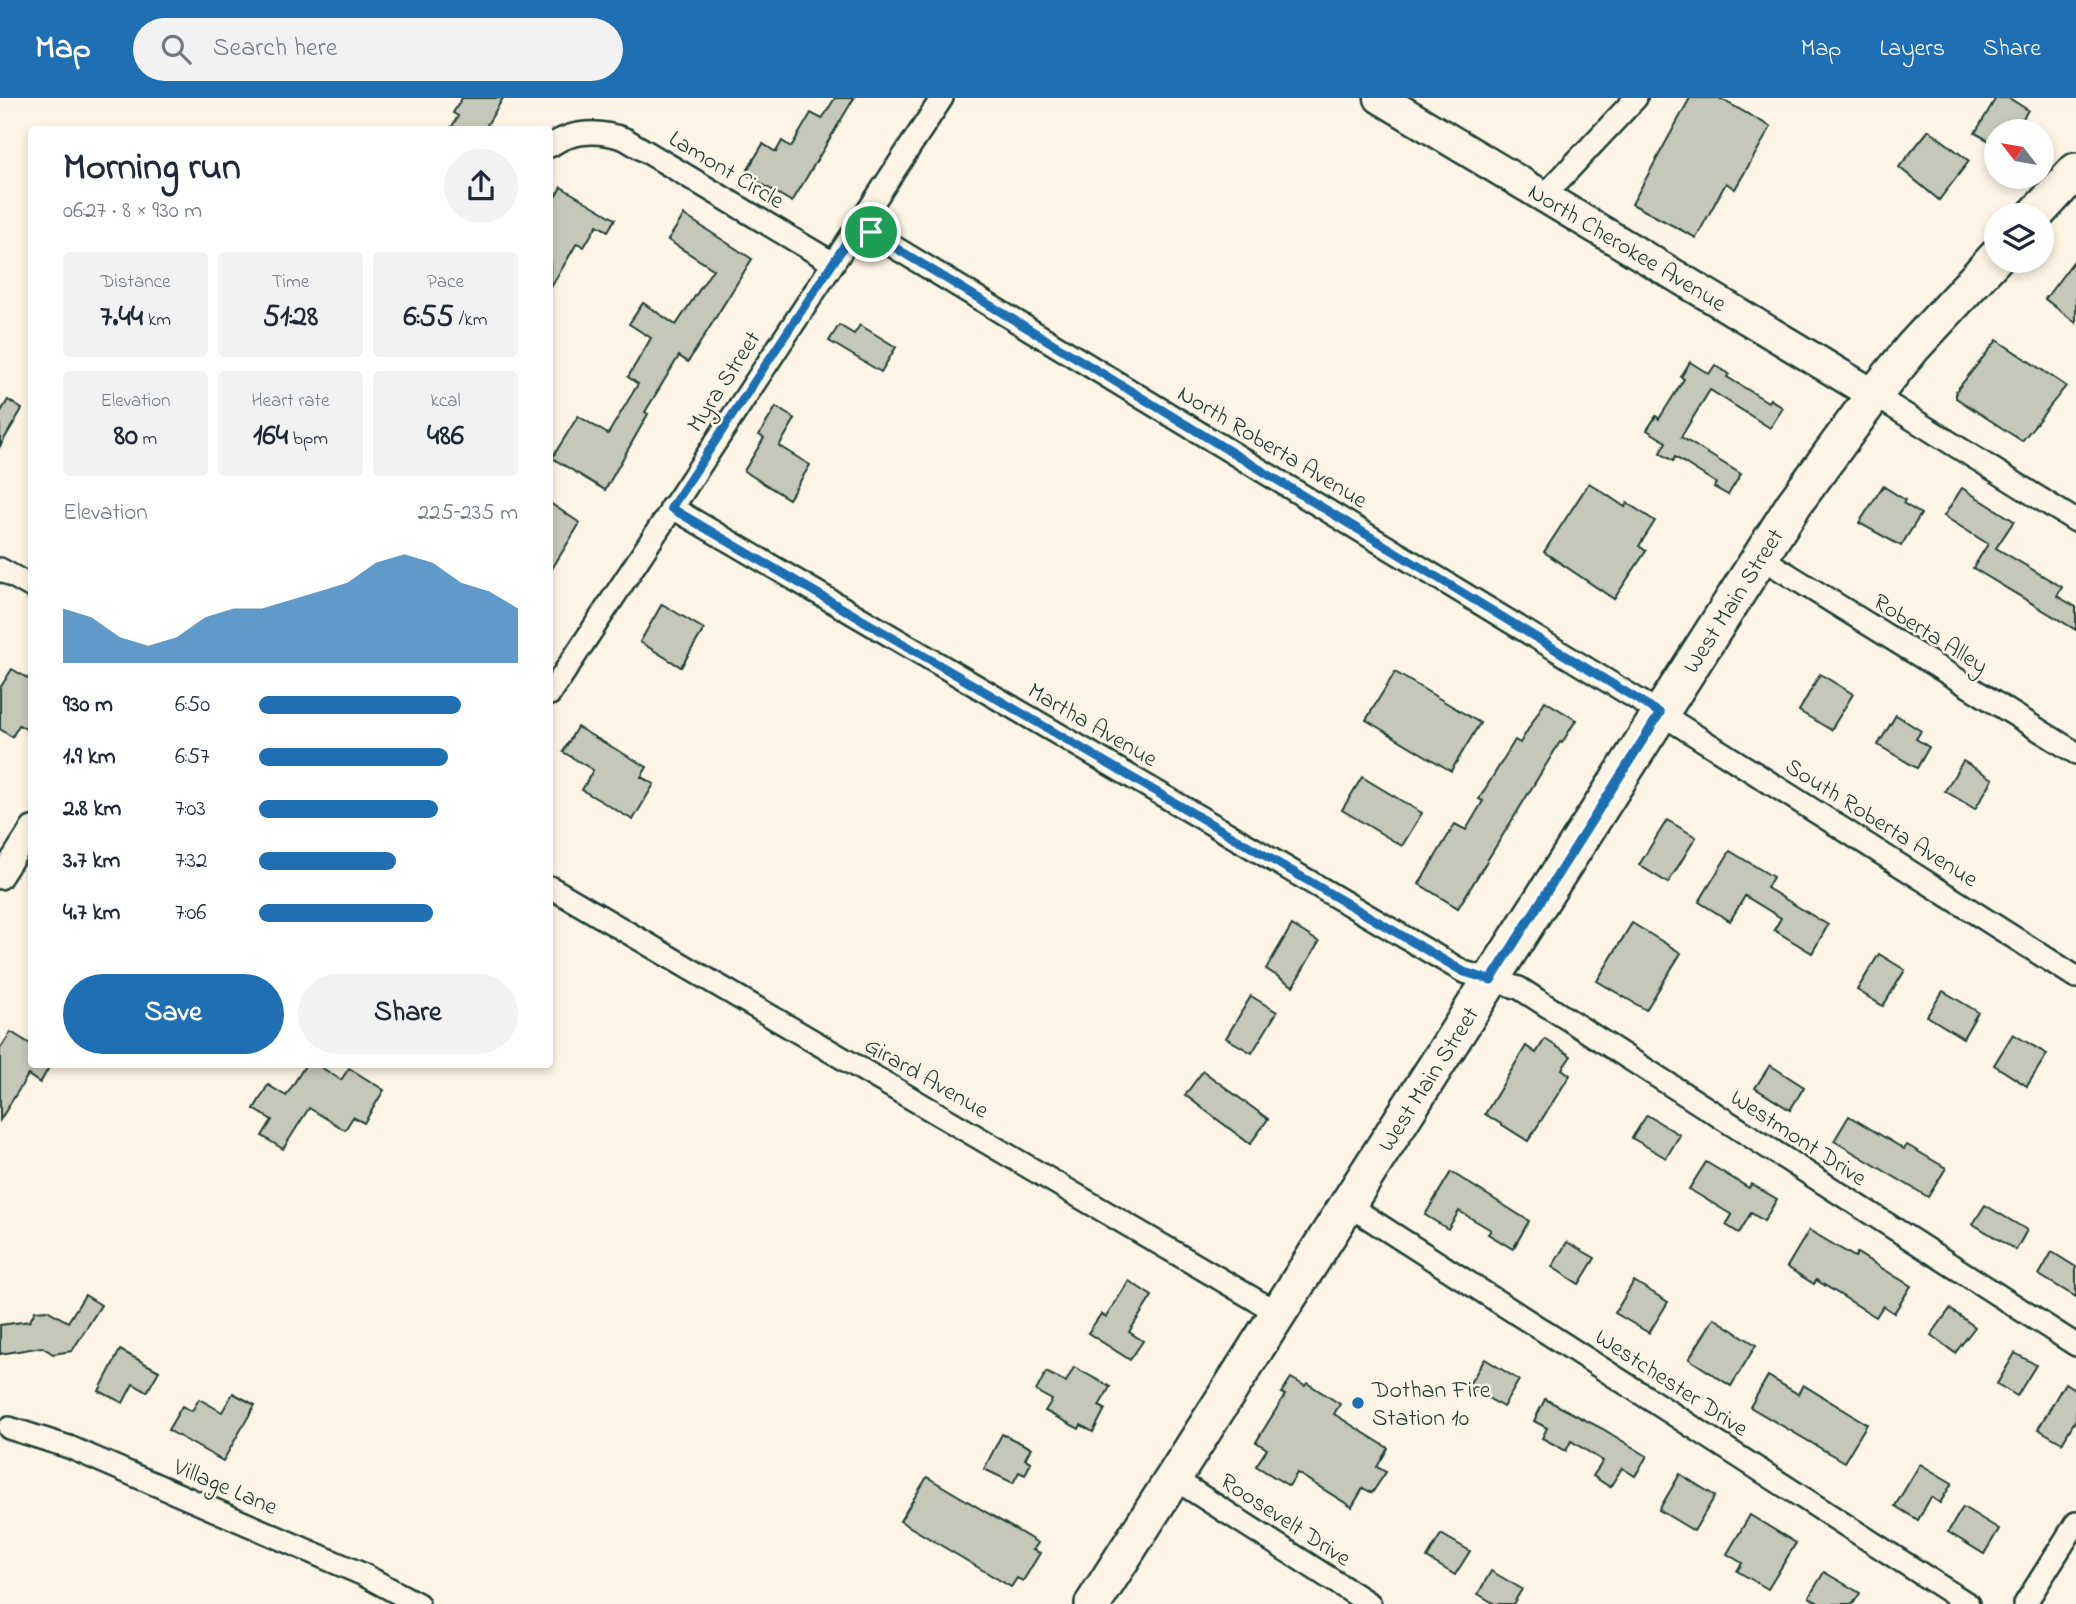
<!DOCTYPE html>
<html lang="en">
<head>
<meta charset="utf-8">
<style>
	:root { --surface:#fff; --page:#f2f2f3; --text:#1f2937; --muted:#747a83; --accent:#1f6fb2 }
	body { margin:0; font-family:"Indie Flower",sans-serif; background:var(--page); color:var(--text); height:100vh; display:flex; flex-direction:column; font-size:26px; white-space:nowrap }
	* { box-sizing:border-box; margin:0 }
	p { font-size:23px; color:var(--muted) }
	.icon { flex:none; width:38px; height:38px; fill:none; stroke:currentColor; stroke-width:2; stroke-linecap:round; stroke-linejoin:round }
	.map { position:relative; flex:1; overflow:hidden }
	.panel { position:absolute; left:28px; top:28px; width:525px; height:942px; display:flex; flex-direction:column; background:var(--surface); border-radius:7px; box-shadow:0 4px 10px #0003 }
	.panel>* { flex:none }
	.needle { width:46px; rotate:301deg }
	.fabs { position:absolute; left:1984px; top:21px; display:grid; gap:14px }
	.fabs a { display:grid; place-items:center; width:70px; height:70px; border-radius:50%; background:var(--surface); box-shadow:0 4px 10px #0003; font-size:35px }
	.pin { position:absolute; display:grid; place-items:center; width:60px; height:60px; color:#fff; margin:-30px; border:4px solid #fff; border-radius:50%; box-shadow:0 2px 7px #0007 }
	.round { display:grid; place-items:center; flex:none; width:74px; height:74px; border-radius:37px; background:var(--page) }
	.headline { display:flex; align-items:center; justify-content:space-between; height:119px; padding:0 35px }
	h1 { font-size:38px; font-weight:800; line-height:52px }
	.figures { display:grid; grid-template-columns:repeat(3,1fr); gap:10px; height:119px; padding:7px 35px }
	.figures div { display:grid; align-content:center; border-radius:7px; background:var(--page); text-align:center }
	.figures b { font-size:30px; font-weight:800 }
	.figures small { font-size:19px; font-weight:400 }
	.figures p { font-size:19px }
	.chart { height:196px; padding:14px 35px }
	.chart p { display:flex; justify-content:space-between }
	.chart svg { width:100%; height:126px; margin-top:7px; fill:var(--accent); opacity:.7 }
	.cta { display:flex; gap:14px; margin-top:auto; padding:14px 35px }
	.cta a { flex:1; height:80px; border-radius:42px; background:var(--accent); color:#fff; font-size:28px; font-weight:800; line-height:80px; text-align:center }
	.cta a+a { background:var(--page); color:var(--text) }
	ul { padding:0 35px; list-style:none; font-size:23px }
	li { display:grid; grid-template-columns:112px 84px 1fr; align-items:center; height:52px }
	li i { height:18px; border-radius:9px; background:var(--accent) }
	header { display:flex; align-items:center; gap:42px; box-sizing:border-box; height:98px; padding:0 35px; background:var(--accent); color:#fff }
	header strong { font-size:33px }
	nav { display:flex; gap:38px; margin-inline-start:auto; font-size:24px }
	.search { width:490px; height:63px; background:var(--page); display:flex; align-items:center; gap:18px; box-sizing:border-box; padding:0 24px; border-radius:38px; color:var(--muted); font-size:26px }
	.map>svg:first-child { display:block }
	.building { fill:#c5c7b9; stroke:#1f3d34; stroke-width:2 }
	.lines { fill:none; stroke-linecap:round; stroke-linejoin:round }
	.street-casing { stroke:#1f3d34; stroke-width:26 }
	.secondary-casing { stroke:#1f3d34; stroke-width:35 }
	.primary-casing { stroke:#1f3d34; stroke-width:40 }
	.street { stroke:#fcf5e5; stroke-width:21 }
	.secondary { stroke:#fcf5e5; stroke-width:30 }
	.primary { stroke:#fcf5e5; stroke-width:35 }
	.route-casing { stroke:#fff; stroke-width:14 }
	.route { stroke:#1f6fb2; stroke-width:9 }
	.poi-dot { fill:#1f6fb2; stroke:#fcf5e5; stroke-width:2.5 }
	.labels { text-anchor:middle; stroke-width:5; stroke-linejoin:round; paint-order:stroke }
	.street-label { font-size:24px; fill:#1f3d34; stroke:#fcf5e5 }
	.poi-label { font-size:24px; fill:#1f3d34; stroke:#fcf5e5; text-anchor:start }
</style>
</head>
<body>
<header>
<strong>Map</strong>
<div class="search"><svg class="icon" aria-label="search" viewBox="0 0 24 24"><circle cx="10" cy="10" r="6"/><path d="M15 15l6 6"/></svg>Search here</div>
<nav><a>Map</a><a>Layers</a><a>Share</a></nav>
</header>
<div class="map">
<svg width="2076" height="1506" viewBox="0 0 2076 1506">
	<rect width="100%" height="100%" fill="#fcf5e5"/>
	<filter id="ink" filterUnits="userSpaceOnUse"><feTurbulence type="fractalNoise" baseFrequency=".0143" numOctaves="2"/><feDisplacementMap in="SourceGraphic" scale="14" xChannelSelector="R" yChannelSelector="G"/><feConvolveMatrix kernelMatrix="1 2 1 2 8 2 1 2 1" color-interpolation-filters="sRGB"/></filter>
	<g filter="url(#ink)">
		<g class="building">
			<path d="M462,0H503L484,32H450L458,18L453,15Z"/>
			<path d="M835,0H854L792,104L745,76L763,46L776,54L782,43L791,49L811,15L822,21Z"/>
			<path d="M1690,0H1719L1771,29L1735,91L1726,85L1696,140L1632,106Z"/>
			<path d="M1996,0H2009L2028,12L2015,33H1997V47L1975,35Z"/>
			<path d="M1929,32L1969,63L1939,102L1899,69Z"/>
			<path d="M561,89L615,121L608,133L597,127L584,149L577,145L550,191V108Z"/>
			<path d="M684,117L752,161L688,264L679,258L645,314L648,316L605,392L552,360L578,318L608,336L638,286L628,279L651,240L629,226L643,205L676,227L713,171L668,142Z"/>
			<path d="M2076,160V225L2045,201Z"/>
			<path d="M839,227L854,236L860,227L896,249L881,274L829,243Z"/>
			<path d="M1997,242L2066,288L2022,343L1956,300V293Z"/>
			<path d="M1690,264L1709,276L1715,267L1729,276L1727,279L1768,304L1770,301L1783,310L1770,330L1710,292L1681,339L1741,376L1728,397L1714,389L1716,385L1675,359L1673,363L1660,355L1666,344L1647,332L1656,318L1659,321L1684,281L1681,279Z"/>
			<path d="M8,302L22,311L0,348V315Z"/>
			<path d="M776,309L795,321L779,348L810,367L789,401L744,373L764,340L759,337Z"/>
			<path d="M1589,385L1625,409L1627,405L1655,423L1639,448L1646,453L1614,501L1544,454Z"/>
			<path d="M1883,388L1905,402L1903,405L1921,416L1901,448L1859,425Z"/>
			<path d="M1962,390L2014,423L1996,450L2062,489L2057,498L2076,509V532L1973,470L1988,446L1944,418Z"/>
			<path d="M550,405L580,425L550,474Z"/>
			<path d="M662,506L704,531L681,569L640,544Z"/>
			<path d="M12,571L32,583V634L19,627L12,639L0,631V590Z"/>
			<path d="M1395,574L1480,625L1451,673L1366,622Z"/>
			<path d="M1820,576L1853,596L1831,632L1799,613Z"/>
			<path d="M1545,603L1576,622L1562,645L1560,644L1458,810L1419,786L1455,726L1466,732L1483,703L1479,701L1515,642L1520,645Z"/>
			<path d="M1896,617L1921,633L1916,641L1929,649L1917,670L1878,647Z"/>
			<path d="M577,629L647,669L641,679L654,686L633,722L582,692L593,672L563,654Z"/>
			<path d="M1963,663L1993,681L1975,711L1945,693Z"/>
			<path d="M1362,679L1422,715L1402,748L1342,712Z"/>
			<path d="M1667,722L1696,739L1668,785L1639,767Z"/>
			<path d="M1730,753L1773,779L1767,790L1828,827L1812,855L1774,832L1781,820L1745,798L1730,823L1699,804Z"/>
			<path d="M1632,825L1681,855L1646,912L1597,883Z"/>
			<path d="M1292,827L1319,844L1293,888L1266,871Z"/>
			<path d="M1879,856L1905,872L1883,908L1857,892Z"/>
			<path d="M1943,893L1978,914L1963,940L1927,918Z"/>
			<path d="M1251,898L1277,914L1252,955L1226,940Z"/>
			<path d="M11,934L32,947V966H51L40,985L28,977L0,1022V951Z"/>
			<path d="M2013,936L2047,956L2027,988L1994,967Z"/>
			<path d="M1545,941L1571,958L1562,971L1570,977L1528,1043L1485,1016L1526,948L1536,955Z"/>
			<path d="M306,966H316L341,982L349,970L384,992L364,1025L353,1019L345,1032L309,1010L283,1051L262,1038L272,1022L254,1011L268,987L286,998Z"/>
			<path d="M1770,967L1804,989L1790,1012L1755,990Z"/>
			<path d="M1203,973L1268,1021L1250,1046L1185,997Z"/>
			<path d="M1647,1017L1680,1037L1666,1060L1632,1040Z"/>
			<path d="M1849,1018L1904,1051L1907,1047L1946,1070L1928,1099L1834,1043Z"/>
			<path d="M1706,1064L1749,1090L1751,1086L1777,1101L1764,1123L1751,1115L1739,1135L1726,1127L1732,1117L1689,1091Z"/>
			<path d="M1451,1074L1529,1123L1513,1151L1488,1136L1491,1132L1459,1113L1448,1131L1425,1117Z"/>
			<path d="M1985,1107L2027,1132L2016,1152L1973,1126Z"/>
			<path d="M1809,1132L1855,1159L1857,1155L1911,1188L1894,1215L1883,1208L1876,1219L1816,1182L1814,1186L1787,1169Z"/>
			<path d="M1567,1144L1595,1160L1579,1186L1552,1169Z"/>
			<path d="M2052,1154L2076,1169V1199L2039,1177Z"/>
			<path d="M1129,1183L1152,1198L1129,1234L1143,1243L1130,1262L1088,1235L1101,1216L1106,1219Z"/>
			<path d="M1634,1183L1668,1204L1649,1235L1615,1215Z"/>
			<path d="M85,1197L101,1207L72,1253L53,1256L42,1249L0,1256V1227L30,1223L35,1213L47,1212L68,1224Z"/>
			<path d="M1950,1211L1975,1229L1955,1255L1931,1237Z"/>
			<path d="M1714,1220L1756,1247L1731,1288L1689,1261Z"/>
			<path d="M120,1252L159,1273L147,1294L133,1286L123,1305L99,1293Z"/>
			<path d="M2015,1255L2036,1267L2017,1298L1997,1286Z"/>
			<path d="M1485,1261L1519,1282L1503,1309L1468,1288Z"/>
			<path d="M1074,1269L1110,1289L1099,1308L1105,1311L1093,1334L1081,1327L1079,1331L1045,1313L1052,1302L1036,1293L1046,1274L1066,1284Z"/>
			<path d="M1768,1278L1798,1296L1803,1287L1867,1326L1844,1364L1750,1309Z"/>
			<path d="M1291,1280L1305,1288L1307,1285L1340,1306L1334,1316L1388,1350L1377,1369L1386,1374L1372,1395L1363,1390L1352,1409L1297,1375L1289,1388L1256,1368L1267,1351L1256,1344L1285,1297L1281,1295Z"/>
			<path d="M2065,1285L2076,1292V1321L2062,1345L2038,1331Z"/>
			<path d="M233,1295L255,1307L223,1363L168,1332L182,1308L192,1313L199,1301L222,1314Z"/>
			<path d="M1545,1301L1603,1331L1647,1358L1635,1378L1622,1370L1610,1389L1593,1378L1603,1363L1571,1343L1566,1353L1542,1340L1547,1330L1534,1323Z"/>
			<path d="M1002,1336L1031,1350L1025,1361L1031,1364L1025,1377L1019,1374L1013,1385L984,1371Z"/>
			<path d="M1920,1366L1952,1385L1940,1405L1931,1399L1918,1422L1895,1408Z"/>
			<path d="M1680,1376L1715,1398L1694,1433L1659,1412Z"/>
			<path d="M927,1379L1038,1445L1033,1452L1040,1455L1023,1483L1017,1480L1011,1489L900,1423Z"/>
			<path d="M1963,1409L1999,1431L1984,1456L1948,1434Z"/>
			<path d="M1750,1417L1796,1445L1768,1491L1737,1473L1742,1465L1727,1456Z"/>
			<path d="M1441,1436L1470,1453L1455,1477L1427,1460Z"/>
			<path d="M1491,1473L1522,1491L1513,1506H1495L1478,1496Z"/>
			<path d="M1824,1474L1860,1495L1853,1506H1820L1809,1499Z"/>
		</g>
		<g class="lines">
			<defs>
				<g id="street">
					<path d="M550,48C573,32 599,32 625,41L833,165"/>
					<path d="M1544,98L1636,0"/>
					<path d="M858,127L1660,615L2076,879"/>
					<path d="M1874,297L2076,423"/>
					<path d="M671,409L1464,874L1519,890L2076,1247"/>
					<path d="M1760,459L2076,655"/>
					<path d="M0,471L32,489"/>
					<path d="M550,596L942,0"/>
					<path d="M0,780L32,730"/>
					<path d="M550,789L1278,1215"/>
					<path d="M1348,1107L1968,1506"/>
					<path d="M9,1330L69,1349L362,1476L418,1506"/>
					<path d="M1173,1380L1370,1506"/>
					<path d="M2025,1506L2076,1425"/>
				</g>
				<g id="secondary">
					<path id="s1" d="M1380,0L1874,297"/>
				</g>
				<g id="primary">
					<path d="M2035,117L2076,73"/>
					<path id="s2" d="M1093,1506L1794,406L1874,297L1913,249L1997,158"/>
				</g>
			</defs>
			<use href="#street" class="street-casing"/>
			<use href="#secondary" class="secondary-casing"/>
			<use href="#primary" class="primary-casing"/>
			<use href="#street" class="street"/>
			<use href="#secondary" class="secondary"/>
			<use href="#primary" class="primary"/>
		</g>
	</g>
	<g class="lines" filter="url(#ink)">
		<defs>
			<path id="route" d="M858,127L1660,615L1491,882L1464,874L671,410Z"/>
		</defs>
		<use href="#route" class="route-casing"/>
		<use href="#route" class="route"/>
	</g>
	<circle class="poi-dot" cx="1358" cy="1305" r="7"/>
	<g class="labels">
		<g class="street-label">
			<text transform="translate(727 71) rotate(31)" y="8">Lamont Circle</text>
			<text dy="8" stroke="none"><textPath href="#s1" startOffset="289">North Cherokee Avenue</textPath></text>
			<text transform="translate(723 283) rotate(-57)" y="8">Myra Street</text>
			<text transform="translate(1273 348) rotate(31)" y="8">North Roberta Avenue</text>
			<text dy="8" stroke="none"><textPath href="#s2" startOffset="1190">West Main Street</textPath></text>
			<text transform="translate(1931 535) rotate(32)" y="8">Roberta Alley</text>
			<text transform="translate(1093 626) rotate(30)" y="8">Martha Avenue</text>
			<text transform="translate(1882 724) rotate(32)" y="8">South Roberta Avenue</text>
			<text transform="translate(927 979) rotate(30)" y="8">Girard Avenue</text>
			<text dy="8" stroke="none"><textPath href="#s2" startOffset="623">West Main Street</textPath></text>
			<text transform="translate(1799 1039) rotate(33)" y="8">Westmont Drive</text>
			<text transform="translate(1672 1284) rotate(33)" y="8">Westchester Drive</text>
			<text transform="translate(226 1388) rotate(23)" y="8">Village Lane</text>
			<text transform="translate(1286 1421) rotate(33)" y="8">Roosevelt Drive</text>
		</g>
		<g class="poi-label">
			<text x="1372" y="1299">Dothan Fire<tspan x="1372" dy="28">Station 10</tspan></text>
		</g>
	</g>
</svg>
<div class="fabs">
<a><svg class="needle" viewBox="-14 -14 28 28"><path d="M0-13l5 13h-10z" fill="#e53935"/><path d="M0 13l5-13h-10z" fill="#747a83"/></svg></a>
<a><svg class="icon" aria-label="layers" viewBox="0 0 24 24"><path d="M12 4l9 5-9 5-9-5zM3 14l9 5 9-5"/></svg></a>
</div>
<div class="pin" style="left:871px;top:134px;background:#1e9e55"><svg class="icon" aria-label="arrive" viewBox="0 0 24 24"><path d="M6 21V4h12l-3 4 3 4H6"/></svg></div>
<section class="panel">
<div class="headline"><div><h1>Morning run</h1><p>06:27 · 8 × 930 m</p></div><a class="round"><svg class="icon" aria-label="share" viewBox="0 0 24 24"><path d="M12 15V3M7 8l5-5 5 5M5 13v7h14v-7"/></svg></a></div>
<div class="figures">
<div><p>Distance</p><b>7.44<small> km</small></b></div>
<div><p>Time</p><b>51:28</b></div>
<div><p>Pace</p><b>6:55<small> /km</small></b></div>
</div>
<div class="figures">
<div><p>Elevation</p><b>80<small> m</small></b></div>
<div><p>Heart rate</p><b>164<small> bpm</small></b></div>
<div><p>kcal</p><b>486</b></div>
</div>
<div class="chart"><p><span>Elevation</span>225–235 m</p>
<svg viewBox="0 0 160 44" preserveAspectRatio="none"><path d="M0 44V25L10 28L20 35L30 38L40 35L50 28L60 25L70 25L80 22L90 19L100 16L110 9L120 6L130 9L140 16L150 19L160 25V44z"/></svg>
</div>
<ul>
<li><b>930 m</b>6:50<i style="width:78%"></i></li>
<li><b>1.9 km</b>6:57<i style="width:73%"></i></li>
<li><b>2.8 km</b>7:03<i style="width:69%"></i></li>
<li><b>3.7 km</b>7:32<i style="width:53%"></i></li>
<li><b>4.7 km</b>7:06<i style="width:67%"></i></li>
</ul>
<div class="cta"><a>Save</a><a>Share</a></div>
</section>
</div>
</body>
</html>
